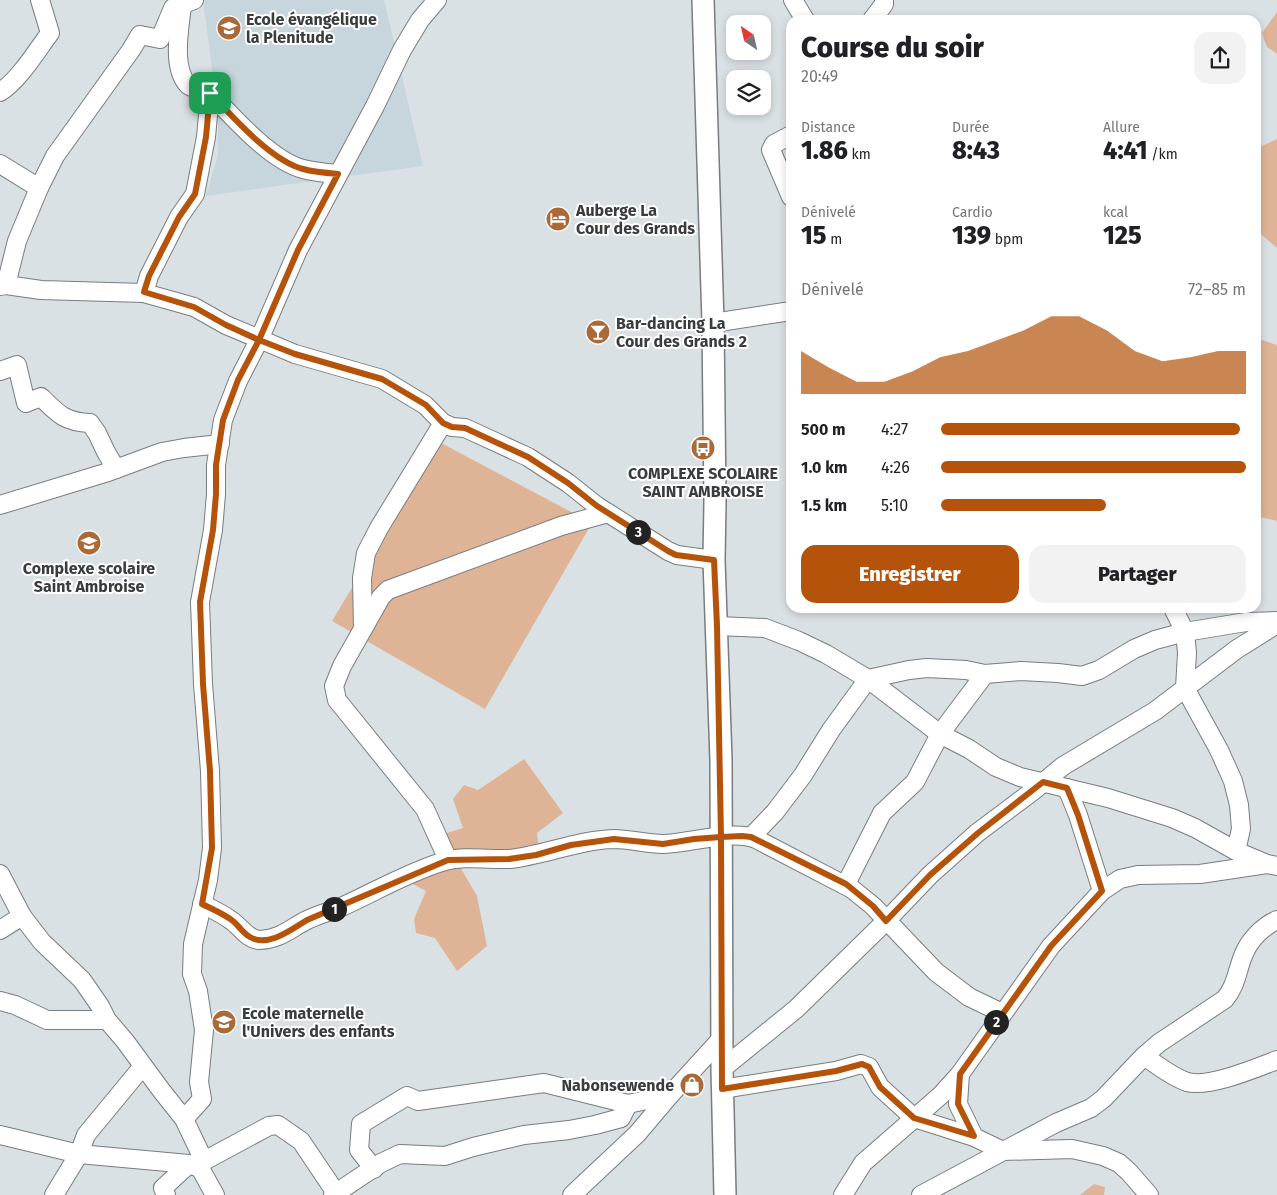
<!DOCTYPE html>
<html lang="fr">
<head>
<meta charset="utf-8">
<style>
	:root { --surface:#fff; --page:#f2f2f2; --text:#202124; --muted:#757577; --accent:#b45309 }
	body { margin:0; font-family:"Fira Sans",sans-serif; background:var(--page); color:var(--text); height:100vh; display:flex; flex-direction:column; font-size:19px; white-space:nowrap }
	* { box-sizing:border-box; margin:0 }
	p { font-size:16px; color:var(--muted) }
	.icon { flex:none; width:28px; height:28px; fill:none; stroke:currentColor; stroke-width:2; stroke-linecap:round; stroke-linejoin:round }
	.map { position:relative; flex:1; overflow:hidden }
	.side { position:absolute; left:786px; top:15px; width:475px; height:598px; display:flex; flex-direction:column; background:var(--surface); border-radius:15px; box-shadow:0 2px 8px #0003 }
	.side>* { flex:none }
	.needle { width:32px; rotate:326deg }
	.buttons { position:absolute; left:726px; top:15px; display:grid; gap:10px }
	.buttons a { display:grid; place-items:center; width:45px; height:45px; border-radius:10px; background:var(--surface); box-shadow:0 2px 8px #0003; font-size:25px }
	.pin { position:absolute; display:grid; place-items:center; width:42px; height:42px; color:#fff; margin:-21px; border-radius:10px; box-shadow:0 2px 8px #0006 }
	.km { position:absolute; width:25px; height:25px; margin:-12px; border-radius:50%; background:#222; color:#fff; font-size:14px; line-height:25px; text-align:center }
	.round { display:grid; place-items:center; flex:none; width:52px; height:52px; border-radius:15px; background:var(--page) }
	.summary { display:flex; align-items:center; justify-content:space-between; height:85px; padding:0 15px }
	h1 { font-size:28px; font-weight:800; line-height:38px }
	.figures { display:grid; grid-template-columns:repeat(3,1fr); gap:8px; height:85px; padding:5px 15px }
	.figures div { display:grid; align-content:center }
	.figures b { font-size:25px; font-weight:800 }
	.figures small { font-size:14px; font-weight:400 }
	.figures p { font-size:14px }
	.chart { height:140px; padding:10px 15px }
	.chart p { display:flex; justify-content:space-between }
	.chart svg { width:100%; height:90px; margin-top:5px; fill:var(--accent); opacity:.7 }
	.button { display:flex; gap:10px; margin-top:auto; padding:10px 15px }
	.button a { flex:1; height:58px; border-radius:15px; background:var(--accent); color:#fff; font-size:20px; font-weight:800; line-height:58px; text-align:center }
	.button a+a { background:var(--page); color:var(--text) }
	ul { padding:0 15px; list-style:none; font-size:16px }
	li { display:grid; grid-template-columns:80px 60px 1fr; align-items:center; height:38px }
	li i { height:12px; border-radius:6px; background:var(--accent) }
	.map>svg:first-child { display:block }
	.built { fill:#c7d6dc }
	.green { fill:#dfb496 }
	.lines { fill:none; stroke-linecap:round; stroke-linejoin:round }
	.minor-casing { stroke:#777d80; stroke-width:20 }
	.tertiary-casing { stroke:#777d80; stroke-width:24 }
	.minor { stroke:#fff; stroke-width:18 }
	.tertiary { stroke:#fff; stroke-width:21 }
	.route-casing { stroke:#fff; stroke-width:10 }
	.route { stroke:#b45309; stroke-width:6 }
	.labels { text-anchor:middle; stroke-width:4; stroke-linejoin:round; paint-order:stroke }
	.poi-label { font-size:16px; font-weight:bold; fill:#393c3e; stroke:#fff; text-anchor:start }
</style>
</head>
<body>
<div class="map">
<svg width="1277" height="1195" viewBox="0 0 1277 1195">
	<rect width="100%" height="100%" fill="#dae1e4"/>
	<path class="built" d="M203,0H384L423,166L206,196L218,155V115Z"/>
	<g class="green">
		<path d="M1277,12V54L1267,47L1262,33Z"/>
		<path d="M1256,137L1262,146L1277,139V248L1261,234L1256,233Z"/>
		<path d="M1256,338L1277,345V521L1256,516Z"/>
		<path d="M439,442L592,523L485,709L332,621Z"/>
		<path d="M524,759L563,813L537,833L539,849L450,857L441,835L463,828L453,799L464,785L478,790Z"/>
		<path d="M459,865L477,896L487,946L457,971L435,938L416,933L414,919L426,891L411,883L428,872Z"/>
		<path d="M1094,1184L1105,1187L1104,1195H1080Z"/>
	</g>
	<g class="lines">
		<defs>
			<g id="minor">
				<path d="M793,0L805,20"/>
				<path d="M872,20L884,4V0"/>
				<path d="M0,92C19,80 36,52 50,33L40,0"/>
				<path d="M210,93C232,116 271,161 303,169C314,172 326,173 338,174"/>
				<path d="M791,135L774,144L771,150L791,197"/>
				<path d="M0,164L39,188"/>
				<path d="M6,285L17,241L39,188L55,156L131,50L140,35L160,39L173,8L194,0"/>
				<path d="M0,286L6,285L41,290L144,293L194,307L226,325L295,354L382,379L425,405L443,423L452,427L465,428L528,457L568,483L597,506L668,551L677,555L714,560"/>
				<path d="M144,293L149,276L179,217L195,194L206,137L210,93C203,91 193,89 188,85C171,67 180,27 182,5"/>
				<path d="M713,323L791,311"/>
				<path d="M0,371L17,365L26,403L41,397C58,414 65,422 90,423L97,433L106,452L116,469"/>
				<path d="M0,505L105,473L162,452L184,448L220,444"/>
				<path d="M1173,608L1185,632L1187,653L1185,688L1219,750L1233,781L1239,805L1241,829L1236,851"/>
				<path d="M717,626L765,628L799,641L826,654L868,679L940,734L969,749L996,767L1020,777L1108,798L1172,818L1195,828L1236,851L1267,864L1277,866"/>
				<path d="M363,629L362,578L366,553L379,528L443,423"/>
				<path d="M1067,788L1078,815L1102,891"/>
				<path d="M751,837L775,812L803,775L831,730L868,679L909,670L927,668L966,670L985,674L1021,671L1058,673L1082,676L1099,670L1134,649L1155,640L1185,632L1246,622L1277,621"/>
				<path d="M448,860L425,809L337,700L334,686L342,666L381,597L388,590L561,526L608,513"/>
				<path d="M0,874L22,916L42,942L82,980L100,1006L107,1020L125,1041L161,1090L184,1119L204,1161L200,1168L215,1195"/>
				<path d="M846,884L882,813L915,782L940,734L985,674"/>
				<path d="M202,904C212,909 223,914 232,921C241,927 247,939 259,940C279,940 291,928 307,920C317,915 328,912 339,908C373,893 406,873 442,862C463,855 488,860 510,859C545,855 578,840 614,839C630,839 646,844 663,844C687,844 733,829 756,839L852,889L873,906L936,972L969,997L1002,1013"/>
				<path d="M0,930L22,916"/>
				<path d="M0,1001L15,1005L47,1020H107"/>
				<path d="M1144,1056C1157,1065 1172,1077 1187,1082C1209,1088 1256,1068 1277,1060"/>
				<path d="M722,1069L796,1009L886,921L930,875L977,833L1033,791L1063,766L1155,711L1237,649L1277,624"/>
				<path d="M960,1074L958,1104L974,1137L1003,1151L1072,1149L1103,1156L1119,1163L1129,1172L1149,1195"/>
				<path d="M722,1089L836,1071L861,1064L869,1067L880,1087L914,1118L974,1137"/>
				<path d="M184,1119L202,1099L199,1082L204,1030L198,991L192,974L193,944L208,880L212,848L210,771L203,684L200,602L213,530L216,494V465L223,420L238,381L259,340L298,250L375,106L402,50L420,20L437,0"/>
				<path d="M0,1135L79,1154L189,1164L200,1168"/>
				<path d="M204,1161L269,1126L278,1125L301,1141L336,1193L340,1195"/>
				<path d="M374,1169L359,1150L361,1124L407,1096L418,1101L544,1083L628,1104L670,1095"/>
				<path d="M54,1195L79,1154L86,1135L143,1066"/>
				<path d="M166,1195L163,1188L189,1164"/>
				<path d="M333,1195L381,1163L400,1154L445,1156L473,1147L524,1135L569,1130L595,1125L621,1118L628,1104"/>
				<path d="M572,1195L637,1134L670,1095L721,1039"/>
				<path d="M843,1195L863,1163L941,1095L960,1074L1051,946L1102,891L1120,879L1138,875L1200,874L1267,864"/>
				<path d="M921,1195L1056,1123L1091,1108L1103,1099L1144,1056L1159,1043L1225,999C1236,986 1237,971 1243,956C1249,940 1262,927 1277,920"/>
			</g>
			<path id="tertiary" d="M703,0L713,323L715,502L714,560L721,760L722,1069L725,1195"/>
		</defs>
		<use href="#minor" class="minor-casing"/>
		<use href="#tertiary" class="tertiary-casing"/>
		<use href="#minor" class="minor"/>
		<use href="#tertiary" class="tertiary"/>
	</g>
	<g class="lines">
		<defs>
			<path id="route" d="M210,93L206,137L195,194L179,217L149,276L144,292L194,307L226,325L259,340L238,380L223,420L216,465V494L213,530L200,602L203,684L210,771L212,848L202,904C212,909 224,914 233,921C239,926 243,933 250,937C268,948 292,929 307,920L448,860L509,859L536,855L571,845L614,839L663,844L694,839L721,837L722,1089L836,1071L862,1064L869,1067L880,1087L914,1118L974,1136L958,1104L960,1074L1051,946L1102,891L1078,815L1067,788L1043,782L978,833L930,875L886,921L873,906L846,884L751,837L742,836L721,837L717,626L714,560L676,555L668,551L597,506L568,483L528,457L465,428L452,427L443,423L426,405L382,379L295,354L259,340L298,250L338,174C326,173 314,172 303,169C271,161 232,116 210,93"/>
		</defs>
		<use href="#route" class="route-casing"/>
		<use href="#route" class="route"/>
	</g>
	<defs>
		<symbol id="school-disc" viewBox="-11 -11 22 22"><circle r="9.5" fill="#ab6936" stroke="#fff"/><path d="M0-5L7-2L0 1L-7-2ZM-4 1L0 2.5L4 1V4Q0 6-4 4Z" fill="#fff"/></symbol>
		<symbol id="hotel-disc" viewBox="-11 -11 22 22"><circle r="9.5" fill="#ab6936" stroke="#fff"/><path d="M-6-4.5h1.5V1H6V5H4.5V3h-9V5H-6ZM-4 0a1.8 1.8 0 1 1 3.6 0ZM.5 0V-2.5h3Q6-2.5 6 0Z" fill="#fff"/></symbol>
		<symbol id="bar-disc" viewBox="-11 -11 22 22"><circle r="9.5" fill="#ab6936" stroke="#fff"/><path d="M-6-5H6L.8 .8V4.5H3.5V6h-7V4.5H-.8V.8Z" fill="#fff"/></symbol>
		<symbol id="bus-disc" viewBox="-11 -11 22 22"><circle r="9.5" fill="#ab6936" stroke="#fff"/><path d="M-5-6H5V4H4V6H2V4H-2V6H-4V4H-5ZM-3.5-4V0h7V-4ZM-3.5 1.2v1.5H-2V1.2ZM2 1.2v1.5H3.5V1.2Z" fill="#fff"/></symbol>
		<symbol id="shop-disc" viewBox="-11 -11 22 22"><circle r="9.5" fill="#ab6936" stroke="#fff"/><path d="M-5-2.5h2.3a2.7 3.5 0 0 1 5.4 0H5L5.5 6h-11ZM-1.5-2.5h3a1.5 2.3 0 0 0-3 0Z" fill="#fff"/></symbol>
	</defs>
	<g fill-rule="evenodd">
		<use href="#school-disc" x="215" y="14" width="28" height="28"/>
		<use href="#hotel-disc" x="544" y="205" width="28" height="28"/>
		<use href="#bar-disc" x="584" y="318" width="28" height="28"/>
		<use href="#bus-disc" x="689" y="434" width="28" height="28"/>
		<use href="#school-disc" x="75" y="529" width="28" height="28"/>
		<use href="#school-disc" x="210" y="1008" width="28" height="28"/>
		<use href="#shop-disc" x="678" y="1071" width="28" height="28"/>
	</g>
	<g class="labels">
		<g class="poi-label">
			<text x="246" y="25">Ecole évangélique<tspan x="246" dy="18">la Plenitude</tspan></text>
			<text x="576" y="216">Auberge La<tspan x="576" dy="18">Cour des Grands</tspan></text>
			<text x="616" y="329">Bar-dancing La<tspan x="616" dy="18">Cour des Grands 2</tspan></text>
			<text x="703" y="479" text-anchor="middle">COMPLEXE SCOLAIRE<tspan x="703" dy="18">SAINT AMBROISE</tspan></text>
			<text x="89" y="574" text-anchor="middle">Complexe scolaire<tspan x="89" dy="18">Saint Ambroise</tspan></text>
			<text x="242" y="1019">Ecole maternelle<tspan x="242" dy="18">l'Univers des enfants</tspan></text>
			<text x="674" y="1091" text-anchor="end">Nabonsewende</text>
		</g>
	</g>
</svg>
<div class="buttons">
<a><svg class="needle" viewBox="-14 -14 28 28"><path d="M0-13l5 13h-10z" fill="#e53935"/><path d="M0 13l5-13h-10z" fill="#757577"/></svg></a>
<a><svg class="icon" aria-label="layers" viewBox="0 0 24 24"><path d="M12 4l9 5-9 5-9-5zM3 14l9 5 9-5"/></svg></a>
</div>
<div class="pin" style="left:210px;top:93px;background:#1e9e55"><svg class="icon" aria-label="arrive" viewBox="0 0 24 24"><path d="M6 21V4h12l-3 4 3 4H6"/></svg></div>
<b class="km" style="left:334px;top:909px">1</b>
<b class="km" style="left:996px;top:1022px">2</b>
<b class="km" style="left:638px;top:532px">3</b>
<section class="side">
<div class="summary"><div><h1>Course du soir</h1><p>20:49</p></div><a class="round"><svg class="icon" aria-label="share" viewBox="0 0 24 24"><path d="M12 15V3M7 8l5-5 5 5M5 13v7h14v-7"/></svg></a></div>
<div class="figures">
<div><p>Distance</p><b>1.86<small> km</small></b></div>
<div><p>Durée</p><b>8:43</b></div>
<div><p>Allure</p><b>4:41<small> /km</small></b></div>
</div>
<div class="figures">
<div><p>Dénivelé</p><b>15<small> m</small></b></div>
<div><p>Cardio</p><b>139<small> bpm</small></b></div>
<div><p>kcal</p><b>125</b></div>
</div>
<div class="chart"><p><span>Dénivelé</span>72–85 m</p>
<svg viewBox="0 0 160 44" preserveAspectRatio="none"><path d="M0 44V23L10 31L20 38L30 38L40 33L50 26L60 23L70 18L80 13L90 6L100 6L110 13L120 23L130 28L140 26L150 23L160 23V44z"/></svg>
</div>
<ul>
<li><b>500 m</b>4:27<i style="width:98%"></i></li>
<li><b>1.0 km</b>4:26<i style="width:100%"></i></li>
<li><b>1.5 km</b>5:10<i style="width:54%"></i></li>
</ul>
<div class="button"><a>Enregistrer</a><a>Partager</a></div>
</section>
</div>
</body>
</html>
